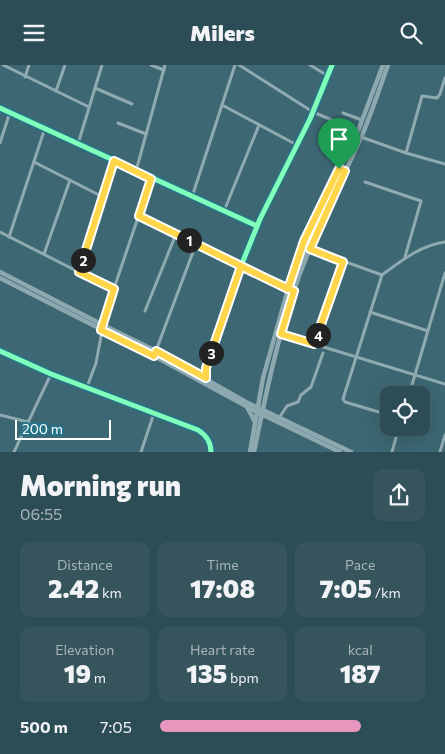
<!DOCTYPE html>
<html lang="en">
<head>
<meta charset="utf-8">
<style>
	:root { --surface:#2d4d56; --page:#35545c; --text:#f1f3f6; --muted:#a7b4b9; --line:#48646c; --accent:#e797bd }
	body { margin:0; font-family:Commissioner,sans-serif; background:var(--page); color:var(--text); height:100vh; display:flex; flex-direction:column; font-size:19px; white-space:nowrap }
	* { box-sizing:border-box; margin:0 }
	p { font-size:16px; color:var(--muted) }
	.icon { flex:none; width:28px; height:28px; fill:none; stroke:currentColor; stroke-width:2; stroke-linecap:round; stroke-linejoin:round }
	.map { position:relative; height:387px; overflow:hidden }
	.details { display:flex; flex-direction:column; background:var(--surface); flex:1 }
	.details>* { flex:none }
	.controls { position:absolute; left:380px; top:321px; display:grid; gap:10px }
	.controls a { display:grid; place-items:center; width:50px; height:50px; border-radius:10px; background:var(--surface); box-shadow:0 5px 20px #0002,0 0 0 1px var(--line); font-size:25px }
	.scale { position:absolute; left:15px; bottom:12px; width:96px; box-sizing:border-box; padding-left:5px; border:2px solid #fff; border-top:0; font-size:14px; line-height:18px; white-space:nowrap; color:#fff; -webkit-text-stroke:4px #25748a; paint-order:stroke }
	.pin { position:absolute; display:grid; place-items:center; width:42px; height:42px; color:#fff; margin:-51px -21px; border-radius:50% 50% 50% 0; rotate:-45deg; box-shadow:0 0 5px #0007 }
	.pin .icon { rotate:45deg }
	.km { position:absolute; width:25px; height:25px; margin:-12px; border-radius:50%; background:#222; color:#fff; font-size:14px; line-height:25px; text-align:center }
	.round { display:grid; place-items:center; flex:none; width:52px; height:52px; border-radius:10px; background:var(--page) }
	.overview { display:flex; align-items:center; justify-content:space-between; height:85px; padding:0 20px }
	h1 { font-size:28px; font-weight:800; line-height:38px }
	.figures { display:grid; grid-template-columns:repeat(3,1fr); gap:8px; height:85px; padding:5px 20px }
	.figures div { display:grid; align-content:center; border-radius:10px; background:var(--page); text-align:center }
	.figures b { font-size:25px; font-weight:800 }
	.figures small { font-size:14px; font-weight:400 }
	.figures p { font-size:14px }
	ul { padding:0 20px; list-style:none; font-size:16px }
	li { display:grid; grid-template-columns:80px 60px 1fr; align-items:center; height:38px }
	li i { height:12px; border-radius:6px; background:var(--accent) }
	header { display:flex; justify-content:space-between; align-items:center; height:65px; padding:0 20px; background:var(--surface); font-size:22px; font-weight:800 }
	.map>svg:first-child { display:block }
	.lines { fill:none; stroke-linecap:round; stroke-linejoin:round }
	.minor { stroke:#90aab1; stroke-width:3 }
	.major { stroke:#8ea8af; stroke-width:4.5 }
	.cycleway-casing { stroke:#25748a; stroke-width:8 }
	.cycleway { stroke:#80ffba; stroke-width:5 }
	.route-casing { stroke:#fff; stroke-width:10 }
	.route { stroke:#ffd54a; stroke-width:6 }
</style>
</head>
<body>
<header><svg class="icon" aria-label="menu" viewBox="0 0 24 24"><path d="M4 6h16M4 12h16M4 18h16"/></svg>Milers<svg class="icon" aria-label="search" viewBox="0 0 24 24"><circle cx="10" cy="10" r="6"/><path d="M15 15l6 6"/></svg></header>
<div class="map">
<svg width="445" height="387" viewBox="0 0 445 387">
	<rect width="100%" height="100%" fill="#3c6773"/>
	<g class="lines">
		<g class="minor">
			<path d="M3,0L89,42"/>
			<path d="M151,0L164,5"/>
			<path d="M239,0L313,47L358,66"/>
			<path d="M310,0L328,11"/>
			<path d="M25,12L29,0"/>
			<path d="M95,23L132,39"/>
			<path d="M56,26L65,0"/>
			<path d="M222,40L297,80"/>
			<path d="M0,43L257,161"/>
			<path d="M343,48L362,55"/>
			<path d="M118,58L146,69"/>
			<path d="M361,72L406,88L445,99"/>
			<path d="M0,78L10,47"/>
			<path d="M78,79L102,0"/>
			<path d="M406,88L422,31L437,33L440,29L445,13"/>
			<path d="M34,97L103,132"/>
			<path d="M136,106L165,0"/>
			<path d="M365,117L421,136L405,192"/>
			<path d="M192,132L235,0"/>
			<path d="M224,146L259,60"/>
			<path d="M139,151L294,226"/>
			<path d="M0,167L114,225"/>
			<path d="M9,172L45,63"/>
			<path d="M310,184L382,210C401,196 421,180 445,177"/>
			<path d="M44,189L70,115"/>
			<path d="M79,207L114,96"/>
			<path d="M382,210L343,334L345,337L389,350"/>
			<path d="M145,246L176,169"/>
			<path d="M370,247L428,266"/>
			<path d="M281,269L445,319"/>
			<path d="M315,279L343,197"/>
			<path d="M0,286L51,309L198,365C206,370 211,376 211,387"/>
			<path d="M154,291L196,179"/>
			<path d="M206,313V303L241,201L260,154L310,54L332,0"/>
			<path d="M87,322L96,298L105,250L151,114"/>
			<path d="M409,330L445,208"/>
			<path d="M0,350L28,357"/>
			<path d="M279,353L287,341L298,337L301,330L311,322L323,288"/>
			<path d="M14,387L51,309"/>
			<path d="M141,387L154,348"/>
			<path d="M392,387L399,362"/>
			<path d="M440,387L445,370"/>
		</g>
		<g class="major">
			<path d="M0,207L103,260L156,286L246,337L351,387"/>
			<path d="M0,213L154,291L257,347L340,387"/>
			<path d="M247,342L255,357"/>
			<path d="M250,387L263,313L288,224L304,176L358,66L383,0"/>
			<path d="M254,387C266,328 278,270 298,214C315,166 339,121 360,75C371,50 379,25 388,0"/>
		</g>
		<defs>
			<g id="cycleway">
				<path d="M0,43L257,161"/>
				<path d="M0,286L51,309L198,365C206,370 211,376 211,387"/>
				<path d="M206,313V303L241,201L260,154L310,54L332,0"/>
			</g>
		</defs>
		<use href="#cycleway" class="cycleway-casing"/>
		<use href="#cycleway" class="cycleway"/>
	</g>
	<g class="lines">
		<defs>
			<path id="route" d="M339,104L304,176L288,224L139,151L151,114L114,96L79,207L114,224L101,265L154,291L156,286L206,313V303L241,201C258,210 276,218 294,226L281,269L314,279L343,197L310,184L345,106L339,104"/>
		</defs>
		<use href="#route" class="route-casing"/>
		<use href="#route" class="route"/>
	</g>
</svg>
<div class="controls">
<a><svg class="icon" aria-label="locate" viewBox="0 0 24 24"><circle cx="12" cy="12" r="6"/><path d="M12 2v4M12 18v4M2 12h4M18 12h4"/></svg></a>
</div>
<div class="scale">200 m</div>
<div class="pin" style="left:339px;top:104px;background:#1e9e55"><svg class="icon" aria-label="arrive" viewBox="0 0 24 24"><path d="M6 21V4h12l-3 4 3 4H6"/></svg></div>
<b class="km" style="left:189px;top:175px">1</b>
<b class="km" style="left:83px;top:195px">2</b>
<b class="km" style="left:211px;top:288px">3</b>
<b class="km" style="left:318px;top:270px">4</b>
</div>
<section class="details">
<div class="overview"><div><h1>Morning run</h1><p>06:55</p></div><a class="round"><svg class="icon" aria-label="share" viewBox="0 0 24 24"><path d="M12 15V3M7 8l5-5 5 5M5 13v7h14v-7"/></svg></a></div>
<div class="figures">
<div><p>Distance</p><b>2.42<small> km</small></b></div>
<div><p>Time</p><b>17:08</b></div>
<div><p>Pace</p><b>7:05<small> /km</small></b></div>
</div>
<div class="figures">
<div><p>Elevation</p><b>19<small> m</small></b></div>
<div><p>Heart rate</p><b>135<small> bpm</small></b></div>
<div><p>kcal</p><b>187</b></div>
</div>
<ul>
<li><b>500 m</b>7:05<i style="width:76%"></i></li>
</ul>
</section>
</body>
</html>
